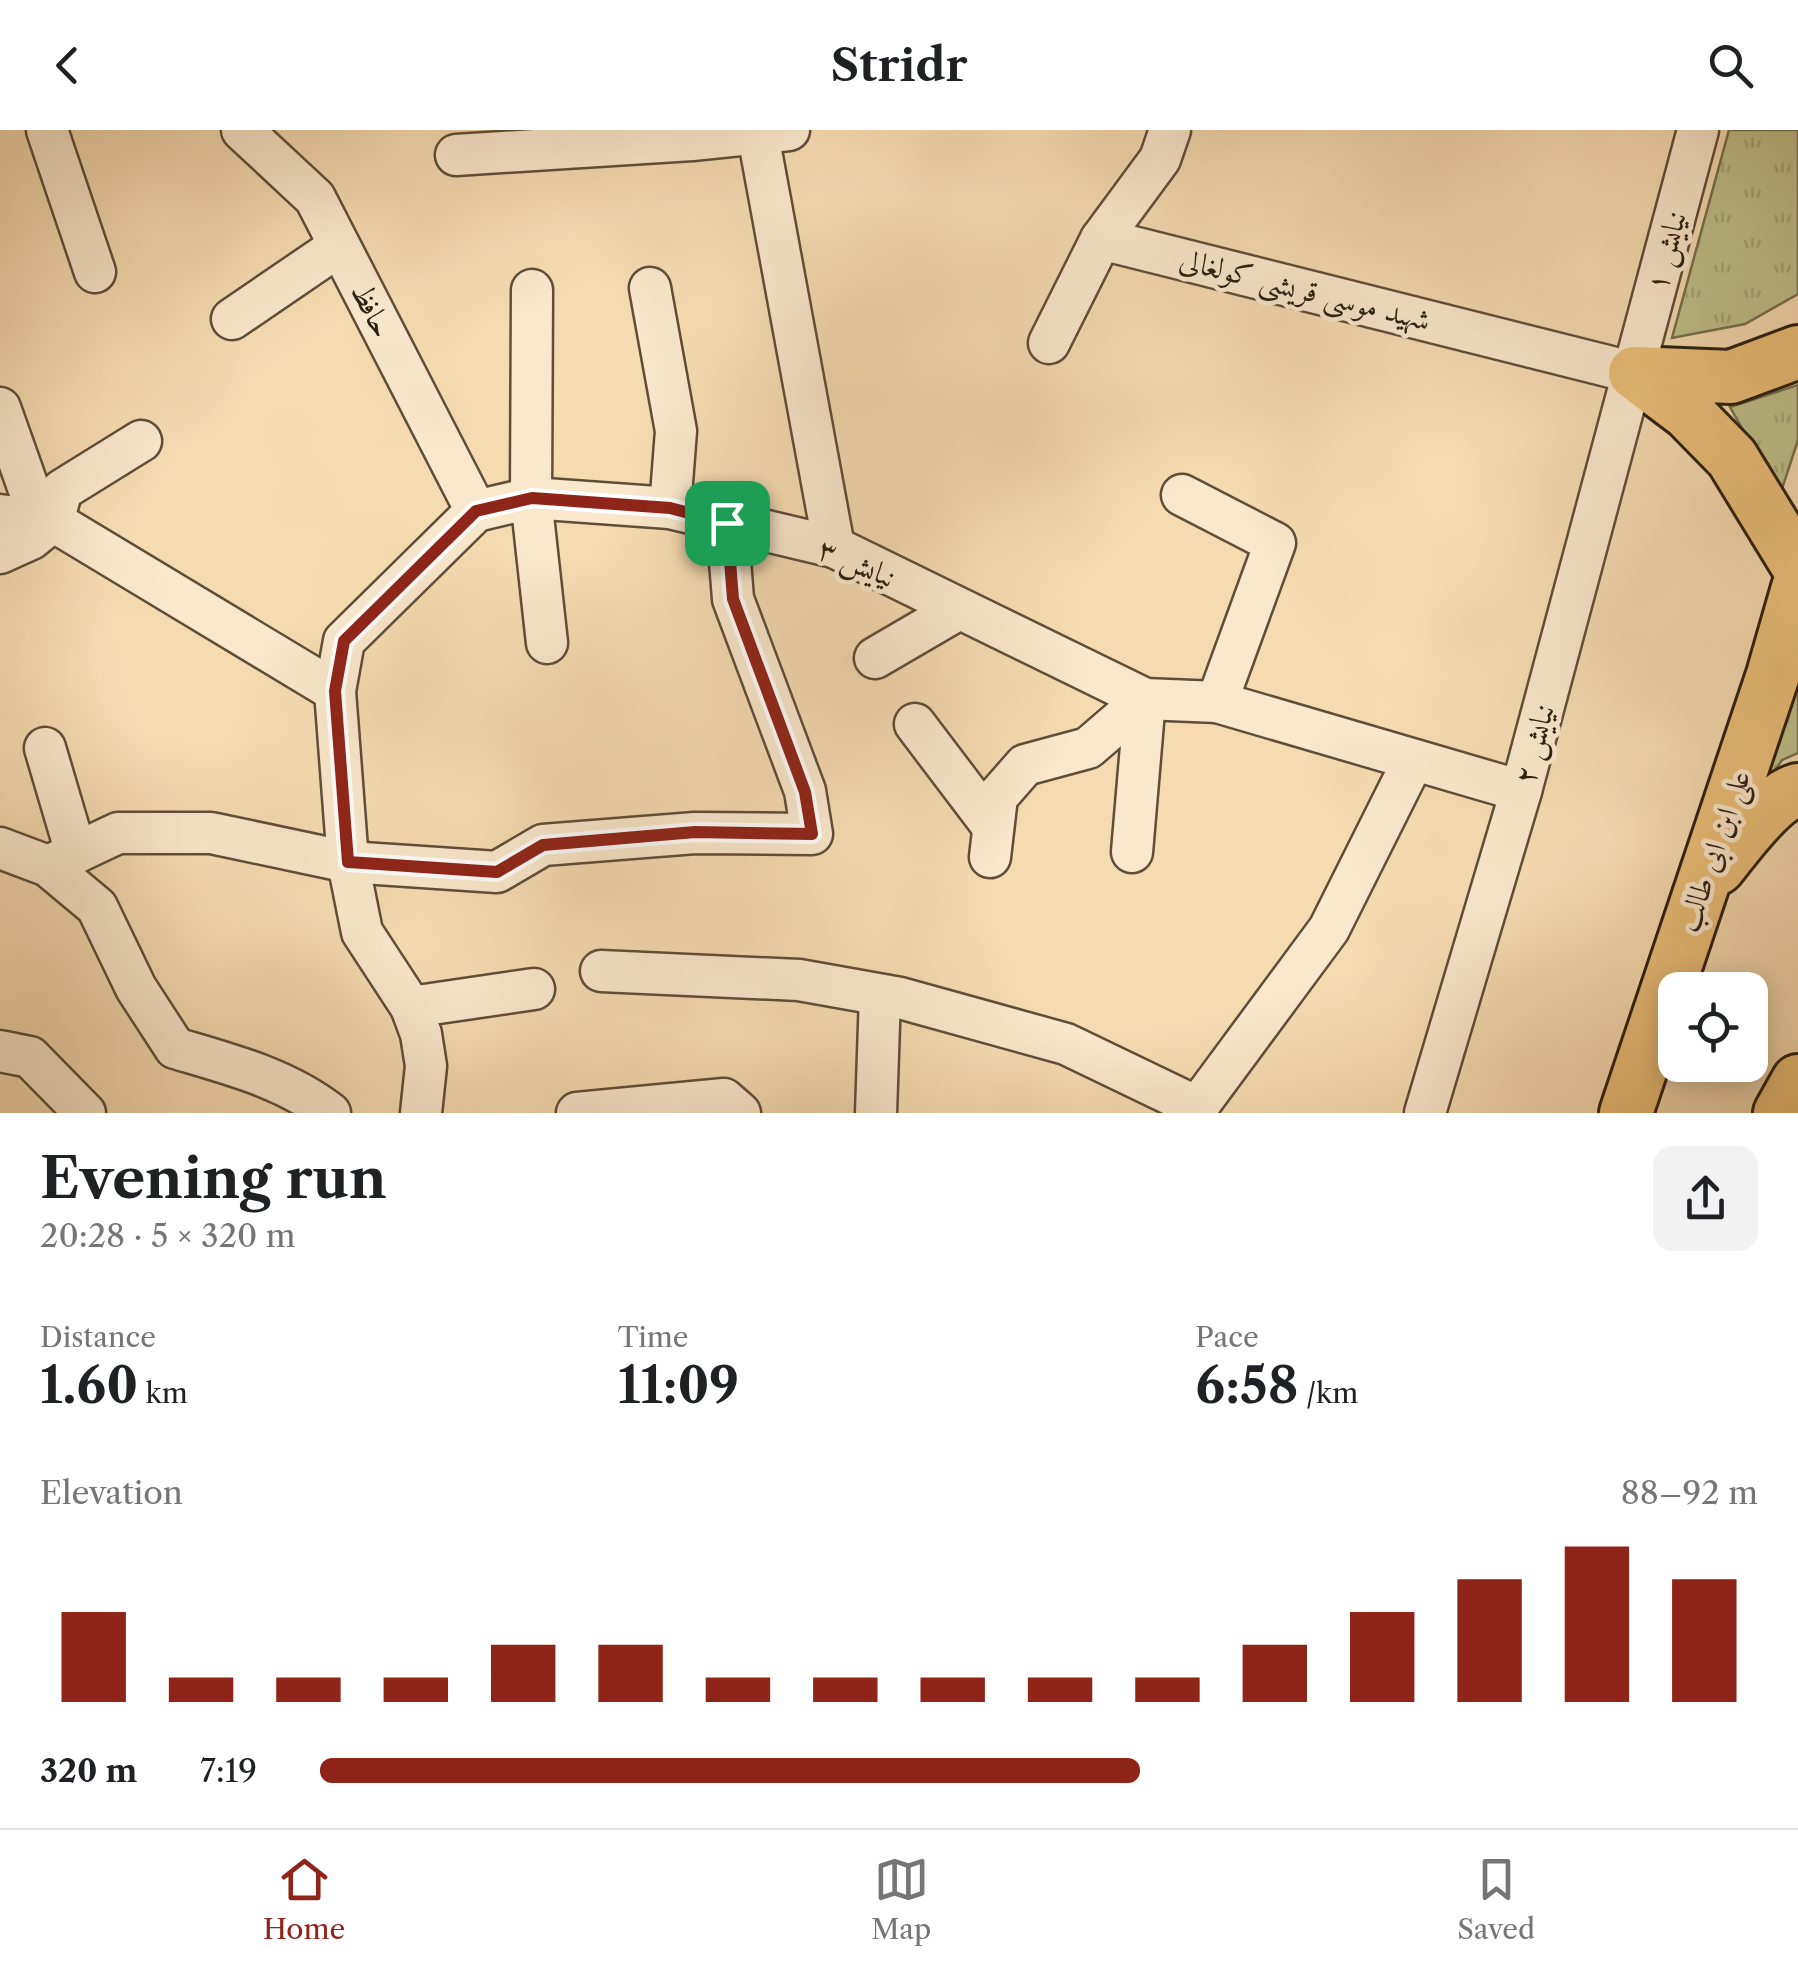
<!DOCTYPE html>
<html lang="en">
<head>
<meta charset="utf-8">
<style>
	:root { --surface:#fff; --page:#f2f2f2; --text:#202124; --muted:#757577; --line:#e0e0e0; --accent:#8f2418 }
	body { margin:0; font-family:"Libre Caslon Text",Amiri,serif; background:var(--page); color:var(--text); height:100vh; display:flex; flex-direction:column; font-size:38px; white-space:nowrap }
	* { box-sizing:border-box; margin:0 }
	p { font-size:32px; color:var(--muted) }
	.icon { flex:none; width:55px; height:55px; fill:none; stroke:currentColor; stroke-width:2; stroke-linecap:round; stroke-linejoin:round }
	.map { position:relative; height:983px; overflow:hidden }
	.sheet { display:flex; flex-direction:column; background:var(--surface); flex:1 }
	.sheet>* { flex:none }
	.fabs { position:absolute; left:1658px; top:842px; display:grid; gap:20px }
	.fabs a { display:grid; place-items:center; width:110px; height:110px; border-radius:20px; background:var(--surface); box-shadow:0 5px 25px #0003; font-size:50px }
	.pin { position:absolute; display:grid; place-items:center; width:85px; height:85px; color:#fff; margin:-42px; border-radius:20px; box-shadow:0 5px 15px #0006 }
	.round { display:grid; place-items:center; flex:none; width:105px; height:105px; border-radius:20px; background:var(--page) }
	.headline { display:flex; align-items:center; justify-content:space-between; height:170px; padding:0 40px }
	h1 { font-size:55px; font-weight:700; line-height:75px }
	.stats { display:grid; grid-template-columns:repeat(3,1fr); gap:15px; height:170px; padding:10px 40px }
	.stats div { display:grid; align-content:center }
	.stats b { font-size:50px; font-weight:700 }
	.stats small { font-size:28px; font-weight:400 }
	.stats p { font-size:28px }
	.chart { height:280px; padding:20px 40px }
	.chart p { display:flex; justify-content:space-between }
	.chart svg { width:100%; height:180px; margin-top:10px; stroke:var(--accent); stroke-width:6 }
	ul { padding:0 40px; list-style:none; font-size:32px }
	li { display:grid; grid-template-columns:160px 120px 1fr; align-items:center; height:75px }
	li i { height:25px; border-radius:12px; background:var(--accent) }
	header { display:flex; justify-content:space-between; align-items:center; height:130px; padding:0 40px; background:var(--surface); font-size:45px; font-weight:700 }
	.dock { display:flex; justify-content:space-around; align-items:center; height:140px; border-top:2px solid var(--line); background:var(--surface); font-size:28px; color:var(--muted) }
	.dock a { display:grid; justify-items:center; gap:5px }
	.dock .current { color:var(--accent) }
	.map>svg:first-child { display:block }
	.grass { fill:url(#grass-tufts); stroke:#75704d; stroke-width:2.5 }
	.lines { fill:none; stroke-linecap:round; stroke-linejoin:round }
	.minor-casing { stroke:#5e4e38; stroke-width:45 }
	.major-casing { stroke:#2c1f10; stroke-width:58 }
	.minor { stroke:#f9e8cc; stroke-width:40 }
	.major { stroke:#ebbe78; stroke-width:52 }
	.route-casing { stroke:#fff; stroke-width:20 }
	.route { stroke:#8f2418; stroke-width:12 }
	.labels { text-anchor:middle; stroke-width:9; stroke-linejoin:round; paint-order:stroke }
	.street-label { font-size:30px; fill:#2c1f10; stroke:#f9e8cc }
</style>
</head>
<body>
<header><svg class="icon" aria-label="back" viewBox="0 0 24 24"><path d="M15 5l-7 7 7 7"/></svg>Stridr<svg class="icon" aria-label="search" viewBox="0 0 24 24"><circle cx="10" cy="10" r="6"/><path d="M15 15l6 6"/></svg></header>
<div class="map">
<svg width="1798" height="983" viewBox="0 0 1798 983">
	<defs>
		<pattern id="grass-tufts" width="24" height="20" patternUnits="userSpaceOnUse" patternTransform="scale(2.5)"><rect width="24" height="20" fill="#bec08a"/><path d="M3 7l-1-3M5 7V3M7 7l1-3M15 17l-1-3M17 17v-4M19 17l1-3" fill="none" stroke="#a3a576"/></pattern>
	</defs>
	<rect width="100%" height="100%" fill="#f6dbb1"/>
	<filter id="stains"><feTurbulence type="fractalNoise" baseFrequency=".002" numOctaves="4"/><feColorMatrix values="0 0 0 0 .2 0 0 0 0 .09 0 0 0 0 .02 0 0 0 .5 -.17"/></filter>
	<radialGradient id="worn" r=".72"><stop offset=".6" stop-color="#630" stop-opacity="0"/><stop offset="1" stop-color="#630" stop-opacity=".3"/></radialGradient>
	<g class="grass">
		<path d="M1729,0H1798V164L1745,194L1672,208Z"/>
		<path d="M1798,255V310L1780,365L1730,277Z"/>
		<path d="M1798,525V623L1782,630L1760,662Z"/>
	</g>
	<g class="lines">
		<defs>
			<g id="minor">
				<path d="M47,0L95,142"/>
				<path d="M242,0L315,68L476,381"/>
				<path d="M1170,0L1160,29L1101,109L1635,243"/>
				<path d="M758,5L834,417"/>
				<path d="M456,25L692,10L789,0"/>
				<path d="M650,158L676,301L670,378"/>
				<path d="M532,160L531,368L547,513"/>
				<path d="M232,189L339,116"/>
				<path d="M1049,213L1101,109"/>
				<path d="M0,278L28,357L53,391"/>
				<path d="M1182,365L1275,413L1217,572"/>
				<path d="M0,385L53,391"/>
				<path d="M53,391L62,360L141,311"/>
				<path d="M0,423L31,409L53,391L335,561"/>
				<path d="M875,528L959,479"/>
				<path d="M915,594L993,697"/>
				<path d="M45,618L76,723"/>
				<path d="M0,718L48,736L97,777L136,858L175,918C229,934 285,948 330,983"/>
				<path d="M1132,722L1145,569"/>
				<path d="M990,727L997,667L1025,635L1088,618L1145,569"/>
				<path d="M48,736L118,703H211L348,732L497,742L543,715L695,703L812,704L805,661L733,469L727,393"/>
				<path d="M601,841L799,850L900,868L1066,914L1197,977"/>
				<path d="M411,877L534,859"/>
				<path d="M0,921L30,927L85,983"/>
				<path d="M421,983L426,936L421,904L411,877L362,802L348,732L335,561L344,511L476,381L531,368L670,378L834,417L1145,569L1217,572L1521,661"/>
				<path d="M577,983L724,969L740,983"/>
				<path d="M876,983L880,865"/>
				<path d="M1193,983L1329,799L1413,631"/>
				<path d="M1425,983L1521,661L1698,0"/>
			</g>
			<g id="major">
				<path d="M1798,222L1731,247L1635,243L1688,283L1732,328L1798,436"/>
				<path d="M1718,738C1736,716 1770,667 1798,660"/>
				<path d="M1626,983L1773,545L1798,458"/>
				<path d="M1780,983L1798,951"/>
			</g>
		</defs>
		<use href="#minor" class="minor-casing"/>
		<use href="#major" class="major-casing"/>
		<use href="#minor" class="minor"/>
		<use href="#major" class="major"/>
	</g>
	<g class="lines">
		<defs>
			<path id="route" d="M532,368L670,378L727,393L733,469L805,662L812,704L695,702L543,715L497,742L348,732L335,561L344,511L476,381Z"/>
		</defs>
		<use href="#route" class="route-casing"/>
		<use href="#route" class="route"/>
	</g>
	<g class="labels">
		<g class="street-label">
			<text transform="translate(1666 121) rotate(-75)" y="10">نیایش ۱</text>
			<text transform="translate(1305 160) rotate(14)" y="10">شهید موسی قریشی کولغالی</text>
			<text transform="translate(372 180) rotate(63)" y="10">حافظ</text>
			<text transform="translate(857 433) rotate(23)" y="10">نیایش ۳</text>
			<text transform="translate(1534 614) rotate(-75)" y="10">نیایش ۲</text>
			<text transform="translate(1714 721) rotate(-71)" y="10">علی ابن ابی طالب</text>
		</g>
	</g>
	<rect width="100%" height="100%" filter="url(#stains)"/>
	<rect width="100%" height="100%" fill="url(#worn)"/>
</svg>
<div class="fabs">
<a><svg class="icon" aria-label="locate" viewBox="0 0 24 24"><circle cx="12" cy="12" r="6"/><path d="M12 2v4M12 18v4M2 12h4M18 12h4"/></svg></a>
</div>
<div class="pin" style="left:727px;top:393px;background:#1e9e55"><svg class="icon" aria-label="arrive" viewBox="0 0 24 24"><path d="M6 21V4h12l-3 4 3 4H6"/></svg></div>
</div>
<section class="sheet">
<div class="headline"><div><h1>Evening run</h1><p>20:28 · 5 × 320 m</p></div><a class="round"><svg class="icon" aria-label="share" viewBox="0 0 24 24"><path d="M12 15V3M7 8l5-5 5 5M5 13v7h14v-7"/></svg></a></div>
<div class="stats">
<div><p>Distance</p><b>1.60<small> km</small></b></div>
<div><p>Time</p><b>11:09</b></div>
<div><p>Pace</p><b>6:58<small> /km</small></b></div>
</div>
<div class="chart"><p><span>Elevation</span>88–92 m</p>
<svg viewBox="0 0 160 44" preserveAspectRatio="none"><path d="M5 44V22M15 44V38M25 44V38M35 44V38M45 44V30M55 44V30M65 44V38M75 44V38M85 44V38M95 44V38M105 44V38M115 44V30M125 44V22M135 44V14M145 44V6M155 44V14"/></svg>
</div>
<ul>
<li><b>320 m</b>7:19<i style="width:57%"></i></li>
</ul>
</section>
<nav class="dock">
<a class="current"><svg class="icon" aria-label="home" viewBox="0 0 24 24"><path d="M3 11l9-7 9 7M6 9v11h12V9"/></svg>Home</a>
<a><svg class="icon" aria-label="map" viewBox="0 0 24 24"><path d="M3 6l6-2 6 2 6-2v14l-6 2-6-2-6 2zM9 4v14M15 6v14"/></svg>Map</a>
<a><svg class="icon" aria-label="saved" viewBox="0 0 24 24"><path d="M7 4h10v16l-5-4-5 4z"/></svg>Saved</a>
</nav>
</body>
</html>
